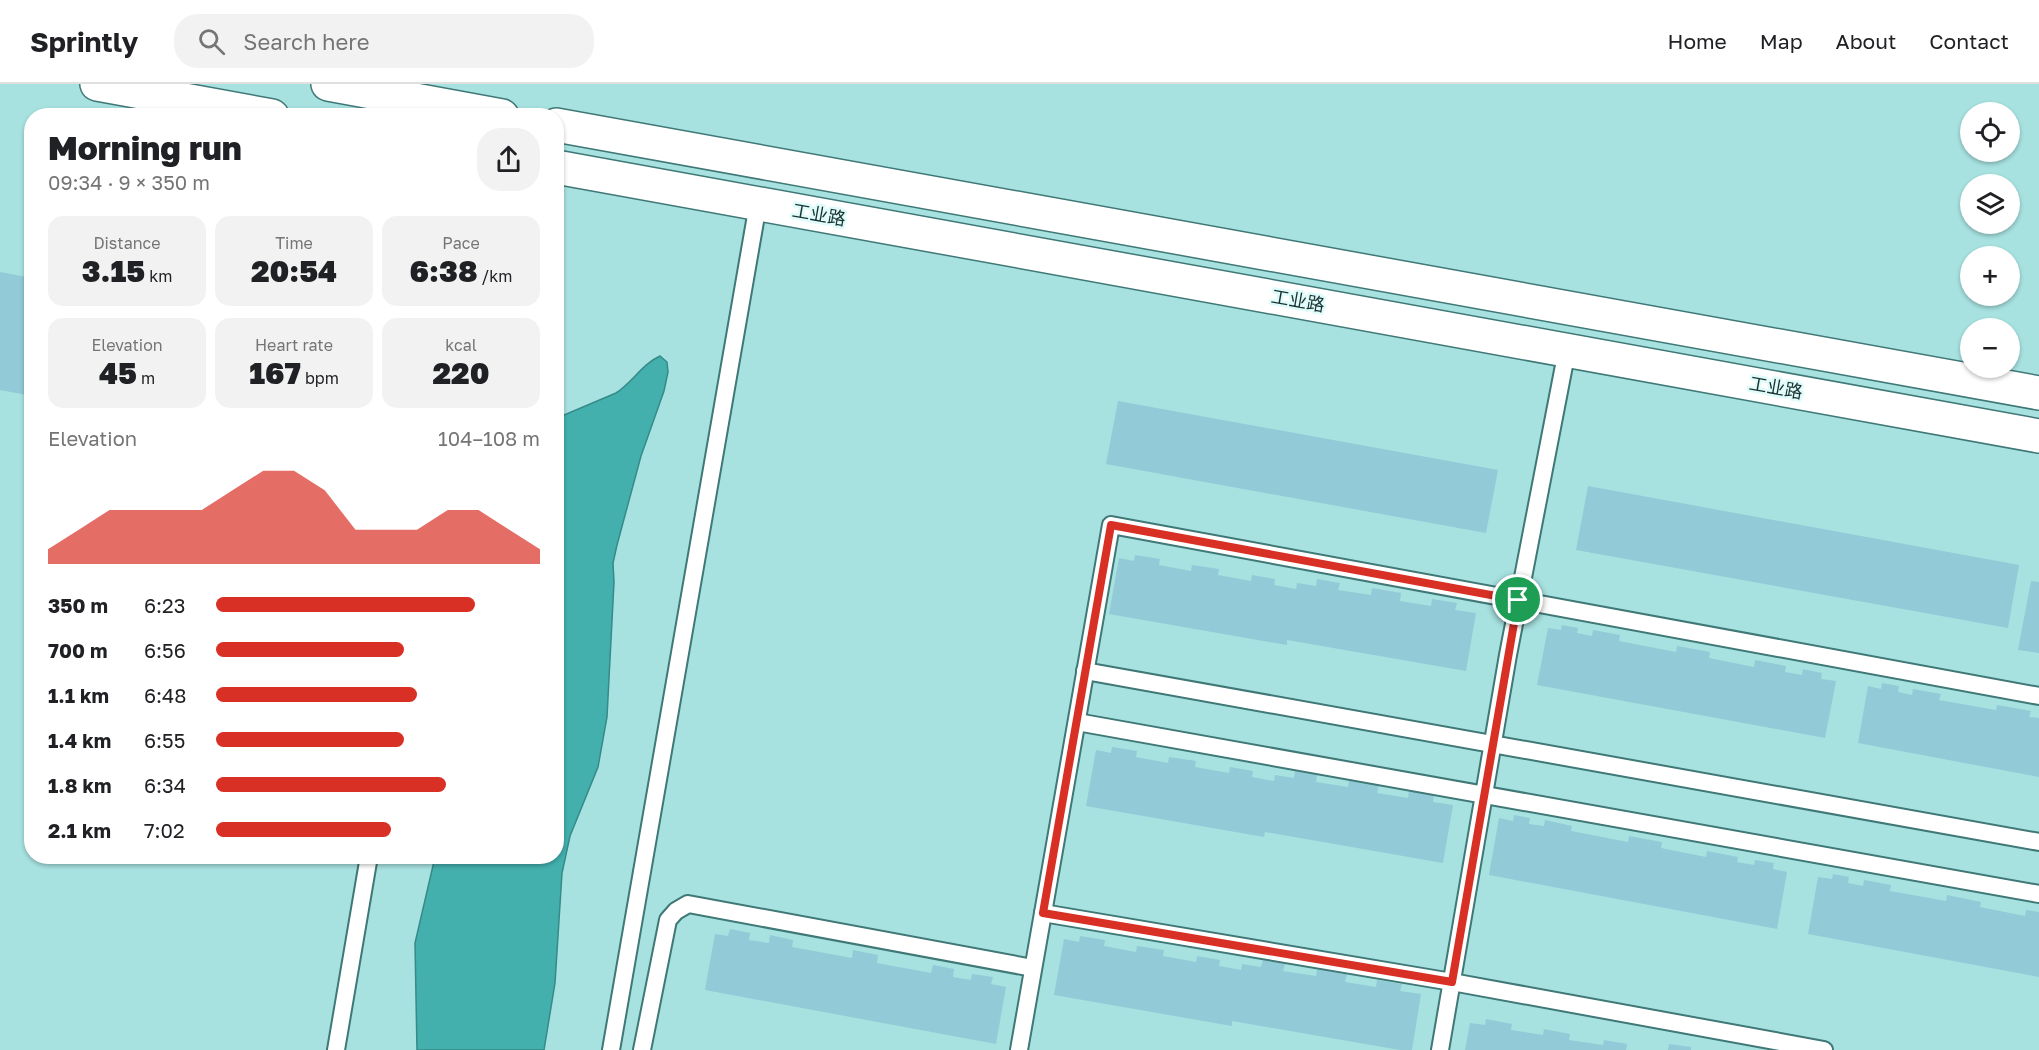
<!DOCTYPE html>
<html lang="en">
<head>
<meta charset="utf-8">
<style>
	:root { --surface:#fff; --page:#f2f2f2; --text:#202124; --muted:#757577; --line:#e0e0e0; --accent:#d93025 }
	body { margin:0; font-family:"Golos Text","Noto Sans SC",sans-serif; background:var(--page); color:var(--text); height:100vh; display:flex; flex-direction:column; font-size:22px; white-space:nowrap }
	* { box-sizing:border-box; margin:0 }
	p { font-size:20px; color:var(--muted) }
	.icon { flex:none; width:33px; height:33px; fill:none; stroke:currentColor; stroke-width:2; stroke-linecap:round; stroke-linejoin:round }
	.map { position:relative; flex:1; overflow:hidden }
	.sheet { position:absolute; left:24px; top:24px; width:540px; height:756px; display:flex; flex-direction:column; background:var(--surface); border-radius:24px; box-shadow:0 2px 4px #0004 }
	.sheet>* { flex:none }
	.tools { position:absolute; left:1960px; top:18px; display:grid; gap:12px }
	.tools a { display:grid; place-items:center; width:60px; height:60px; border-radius:50%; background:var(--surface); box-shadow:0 2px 4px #0004; font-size:30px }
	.pin { position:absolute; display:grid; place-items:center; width:51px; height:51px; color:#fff; margin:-26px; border:3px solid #fff; border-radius:50%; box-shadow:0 2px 6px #0007 }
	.round { display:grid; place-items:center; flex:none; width:63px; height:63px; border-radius:24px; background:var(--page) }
	.overview { display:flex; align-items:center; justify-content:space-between; height:102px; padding:0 24px }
	h1 { font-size:33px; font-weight:800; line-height:45px }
	.stats { display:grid; grid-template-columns:repeat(3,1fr); gap:9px; height:102px; padding:6px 24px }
	.stats div { display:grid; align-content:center; border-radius:15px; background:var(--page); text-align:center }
	.stats b { font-size:30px; font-weight:800 }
	.stats small { font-size:16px; font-weight:400 }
	.stats p { font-size:16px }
	.chart { height:168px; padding:12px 24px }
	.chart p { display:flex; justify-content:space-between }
	.chart svg { width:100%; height:108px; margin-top:6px; fill:var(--accent); opacity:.7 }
	ul { padding:0 24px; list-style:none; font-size:20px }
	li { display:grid; grid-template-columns:96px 72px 1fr; align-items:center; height:45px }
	li i { height:15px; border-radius:8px; background:var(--accent) }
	header { display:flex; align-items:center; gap:36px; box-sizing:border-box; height:84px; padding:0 30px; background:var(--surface); border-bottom:2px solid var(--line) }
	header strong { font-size:28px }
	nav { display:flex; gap:33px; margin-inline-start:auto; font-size:21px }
	.search { width:420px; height:54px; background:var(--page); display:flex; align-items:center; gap:15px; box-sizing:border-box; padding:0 21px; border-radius:24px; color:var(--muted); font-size:22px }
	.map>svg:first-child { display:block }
	.water { fill:#43b0ae; stroke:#368a88; stroke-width:1.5 }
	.building { fill:#92cad7 }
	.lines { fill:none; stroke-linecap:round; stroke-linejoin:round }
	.lane-casing { stroke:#3f7876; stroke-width:20 }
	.secondary-casing { stroke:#3f7876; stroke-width:36 }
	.lane { stroke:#fff; stroke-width:16 }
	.secondary { stroke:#fff; stroke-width:33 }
	.route-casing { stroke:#fff; stroke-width:12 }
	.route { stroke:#d93025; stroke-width:8 }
	.labels { text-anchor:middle; stroke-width:5; stroke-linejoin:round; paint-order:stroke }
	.street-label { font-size:18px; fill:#193131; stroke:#dffcfb }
</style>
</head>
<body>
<header>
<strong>Sprintly</strong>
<div class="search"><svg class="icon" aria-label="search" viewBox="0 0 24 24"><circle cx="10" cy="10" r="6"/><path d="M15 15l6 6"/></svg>Search here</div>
<nav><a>Home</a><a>Map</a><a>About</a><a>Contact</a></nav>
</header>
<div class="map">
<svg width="2039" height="966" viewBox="0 0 2039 966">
	<rect width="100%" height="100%" fill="#a7e2e0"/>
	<path class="water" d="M660,272L667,278L668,288L664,307L641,372L617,461L613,479L614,498L607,633L598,683L570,752L562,789L555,899L544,966H417L415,859L435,773L556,772L557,334L616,309C632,299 642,280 660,272Z"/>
	<g class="building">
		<path d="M0,188L32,194V312L0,306Z"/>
		<path d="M1118,317L1498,386L1486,449L1106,380Z"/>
		<path d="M1588,402L2019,481L2008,544L1576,466Z"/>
		<path d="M1135,471L1160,475L1159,481L1191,487L1192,481L1219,485L1218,491L1251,497L1252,491L1275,495L1274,501L1296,505L1297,499L1316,502L1317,495L1340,499L1338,506L1371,511L1372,504L1401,509L1400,517L1431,522L1432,515L1457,519L1455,526L1476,529L1466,587L1287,556V561L1109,530L1119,474L1134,477Z"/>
		<path d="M2031,497L2039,498V569L2018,566Z"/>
		<path d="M1562,541L1578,544L1577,549L1592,552L1593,546L1620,551L1619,557L1676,568L1677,562L1710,568L1709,574L1754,583L1755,576L1786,582L1785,588L1802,591L1803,585L1822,589L1821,595L1836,597L1825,654L1537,601L1548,544L1561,546Z"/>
		<path d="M1882,599L1899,602L1898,608L1912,611L1913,605L1941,610L1939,616L1996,626L1997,621L2031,627L2029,633L2039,634V693L1858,659L1868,602L1881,605Z"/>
		<path d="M1112,663L1137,667L1136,673L1168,679L1169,673L1196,677L1195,683L1229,689L1230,683L1253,687L1252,693L1274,697L1275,691L1294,694L1295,687L1317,691L1316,698L1348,703L1349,696L1379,701L1377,709L1408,714L1409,707L1434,711L1433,718L1453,721L1443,779L1265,748L1264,753L1086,722L1096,666L1111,669Z"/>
		<path d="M1514,731L1530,734L1529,740L1544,742L1545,736L1572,742L1571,747L1628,758L1629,752L1662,758L1661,764L1706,773L1707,767L1738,773L1737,778L1754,781L1755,776L1774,779L1773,785L1787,788L1777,845L1489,791L1499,734L1513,737Z"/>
		<path d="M1833,790L1849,793L1848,799L1863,802L1864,796L1891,801L1890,807L1946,817L1947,811L1981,818L1980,823L2025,832L2026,826L2039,828V893L1808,850L1818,793L1832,795Z"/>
		<path d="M730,845L750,849L749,856L769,859L770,851L793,856L792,863L852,874L853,866L878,871L877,879L931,889L933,881L954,885L953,893L971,896L972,890L993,893L991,900L1006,903L996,960L705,906L715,850L728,852Z"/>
		<path d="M1080,852L1105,856L1104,862L1136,868L1137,862L1164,866L1163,872L1196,878L1197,872L1220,876L1219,882L1241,886L1242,880L1261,883L1263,876L1285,880L1283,887L1316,892L1317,885L1347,890L1345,898L1376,903L1377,896L1402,900L1400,907L1421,910L1412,966H1400L1232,937V942L1054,911L1064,855L1079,858Z"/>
		<path d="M1486,935L1512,940L1511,946L1543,951L1544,945L1570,950L1569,956L1603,961L1604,956L1627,960L1626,966H1465L1470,939L1485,941Z"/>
		<path d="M1669,960L1691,963V966H1668Z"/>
	</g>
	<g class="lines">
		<defs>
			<g id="lane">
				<path d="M1085,587L2039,758"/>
				<path d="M1077,638L2039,810"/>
				<path d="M1043,829L1452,898L1824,966"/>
				<path d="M336,966L369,772"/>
				<path d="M611,966L758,120"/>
				<path d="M642,966L668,836L676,827L688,820L1033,884"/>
				<path d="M1019,966L1111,441L2039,612"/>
				<path d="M1440,966L1508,571L1567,266"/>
			</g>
			<g id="secondary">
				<path d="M97,0L272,32"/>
				<path d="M328,0L502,32"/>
				<path d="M556,41L2039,309"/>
				<path d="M556,83L2039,352"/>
			</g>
		</defs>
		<use href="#lane" class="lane-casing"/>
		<use href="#secondary" class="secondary-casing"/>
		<use href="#lane" class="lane"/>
		<use href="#secondary" class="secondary"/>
	</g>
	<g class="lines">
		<defs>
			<path id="route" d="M1111,441L1518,516L1452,898L1043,829Z"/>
		</defs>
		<use href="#route" class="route-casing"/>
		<use href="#route" class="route"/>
	</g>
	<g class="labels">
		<g class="street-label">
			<text transform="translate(819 131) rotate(10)" y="6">工业路</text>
			<text transform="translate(1298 217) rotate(10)" y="6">工业路</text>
			<text transform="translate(1776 304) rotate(10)" y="6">工业路</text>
		</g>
	</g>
</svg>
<div class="tools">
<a><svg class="icon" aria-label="locate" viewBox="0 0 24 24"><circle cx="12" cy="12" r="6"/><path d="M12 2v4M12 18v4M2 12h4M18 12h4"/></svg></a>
<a><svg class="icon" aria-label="layers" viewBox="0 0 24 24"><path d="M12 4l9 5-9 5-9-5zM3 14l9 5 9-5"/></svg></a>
<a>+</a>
<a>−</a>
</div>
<div class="pin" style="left:1518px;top:516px;background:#1e9e55"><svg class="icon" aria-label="arrive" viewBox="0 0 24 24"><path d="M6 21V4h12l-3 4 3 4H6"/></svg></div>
<section class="sheet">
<div class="overview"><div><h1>Morning run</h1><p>09:34 · 9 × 350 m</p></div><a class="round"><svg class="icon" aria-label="share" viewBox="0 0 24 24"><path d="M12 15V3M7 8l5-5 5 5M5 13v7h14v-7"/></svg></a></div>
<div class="stats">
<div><p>Distance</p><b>3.15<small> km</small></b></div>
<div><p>Time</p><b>20:54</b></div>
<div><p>Pace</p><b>6:38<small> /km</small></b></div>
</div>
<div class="stats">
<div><p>Elevation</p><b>45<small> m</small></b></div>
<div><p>Heart rate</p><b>167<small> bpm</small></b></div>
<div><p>kcal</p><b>220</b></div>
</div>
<div class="chart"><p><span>Elevation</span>104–108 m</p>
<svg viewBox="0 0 160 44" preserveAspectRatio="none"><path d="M0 44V38L10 30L20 22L30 22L40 22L50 22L60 14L70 6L80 6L90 14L100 30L110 30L120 30L130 22L140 22L150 30L160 38V44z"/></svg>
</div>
<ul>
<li><b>350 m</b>6:23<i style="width:80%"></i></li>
<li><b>700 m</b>6:56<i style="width:58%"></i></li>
<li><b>1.1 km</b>6:48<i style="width:62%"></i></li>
<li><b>1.4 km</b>6:55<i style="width:58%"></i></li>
<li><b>1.8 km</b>6:34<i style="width:71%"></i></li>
<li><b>2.1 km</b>7:02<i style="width:54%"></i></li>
</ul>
</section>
</div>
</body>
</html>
